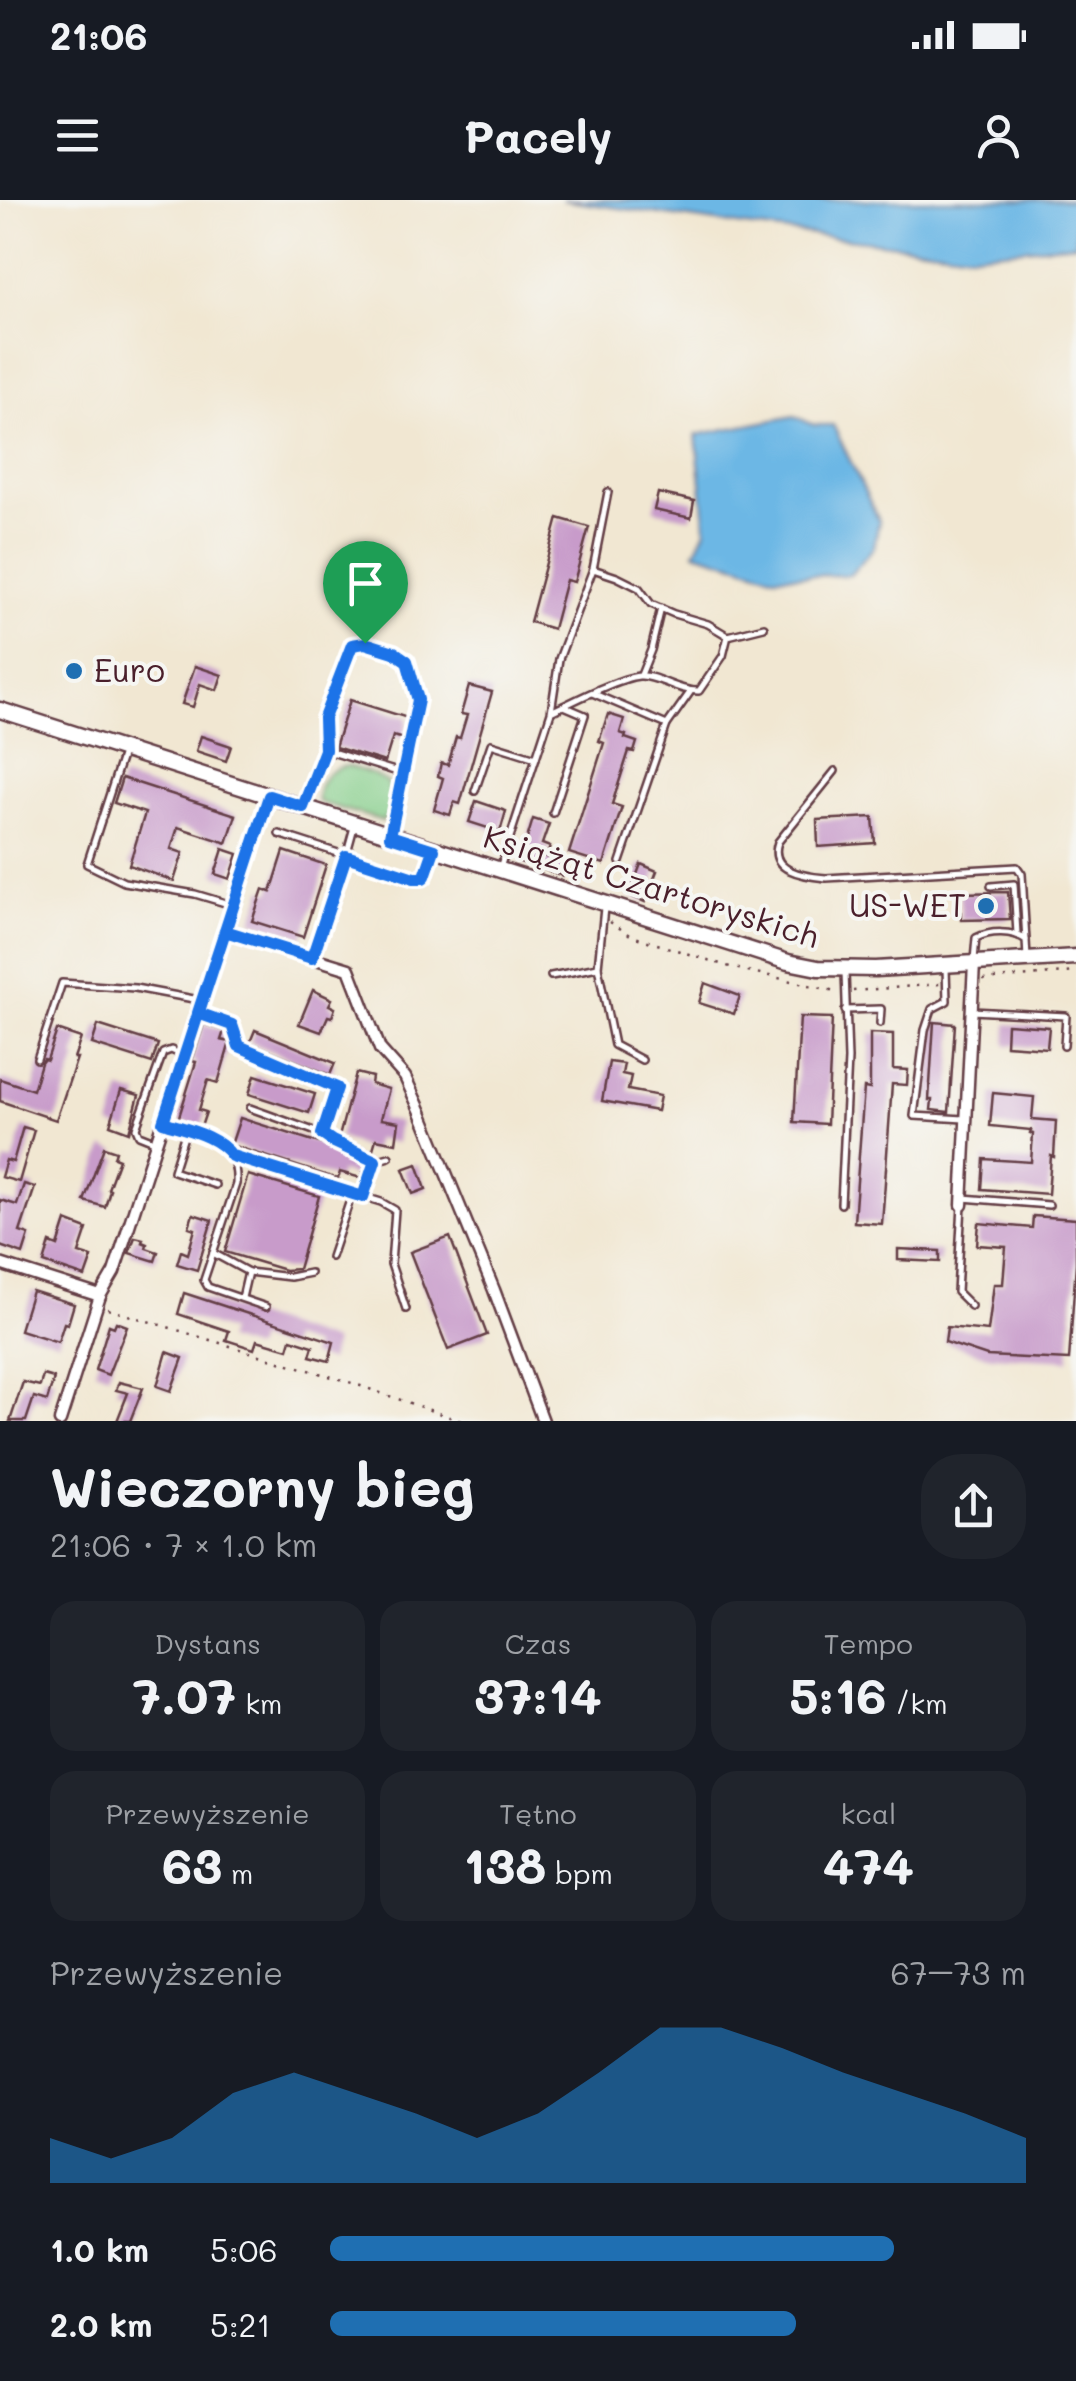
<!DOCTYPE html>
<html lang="pl">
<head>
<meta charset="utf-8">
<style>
	:root { --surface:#171b24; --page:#20242c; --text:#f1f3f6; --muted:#9ea1a6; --accent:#1f6fb2 }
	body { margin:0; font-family:Mali,sans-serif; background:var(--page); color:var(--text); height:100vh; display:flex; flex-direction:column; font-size:38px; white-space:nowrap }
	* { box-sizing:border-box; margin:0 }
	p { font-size:32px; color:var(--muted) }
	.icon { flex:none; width:55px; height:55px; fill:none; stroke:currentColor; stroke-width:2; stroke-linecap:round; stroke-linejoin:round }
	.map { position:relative; height:1221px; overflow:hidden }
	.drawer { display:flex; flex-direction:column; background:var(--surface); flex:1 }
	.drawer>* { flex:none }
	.pin { position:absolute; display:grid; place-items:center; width:85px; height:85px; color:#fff; margin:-102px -42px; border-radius:50% 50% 50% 0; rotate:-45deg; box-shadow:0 0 10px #0007 }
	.pin .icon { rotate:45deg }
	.round { display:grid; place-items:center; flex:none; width:105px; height:105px; border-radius:40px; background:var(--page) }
	.overview { display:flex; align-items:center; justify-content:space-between; height:170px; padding:0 50px }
	h1 { font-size:55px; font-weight:700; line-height:75px }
	.stats { display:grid; grid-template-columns:repeat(3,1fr); gap:15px; height:170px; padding:10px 50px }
	.stats div { display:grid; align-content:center; border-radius:25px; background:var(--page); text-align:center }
	.stats b { font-size:50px; font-weight:700 }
	.stats small { font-size:28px; font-weight:400 }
	.stats p { font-size:28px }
	.chart { height:280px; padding:20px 50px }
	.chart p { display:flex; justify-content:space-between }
	.chart svg { width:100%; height:180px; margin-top:10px; fill:var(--accent); opacity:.7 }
	ul { padding:0 50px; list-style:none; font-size:32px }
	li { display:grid; grid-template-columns:160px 120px 1fr; align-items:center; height:75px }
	li i { height:25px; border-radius:12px; background:var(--accent) }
	.status { display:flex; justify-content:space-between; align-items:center; height:70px; padding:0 50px; background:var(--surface); direction:ltr }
	.status svg { height:28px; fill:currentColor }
	header { display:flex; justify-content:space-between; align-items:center; height:130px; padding:0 50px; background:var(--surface); font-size:45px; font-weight:700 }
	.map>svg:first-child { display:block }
	.green { fill:#84cd89; stroke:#67765a; stroke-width:2.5 }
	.water { fill:#6cb7e5; stroke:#5b6b88; stroke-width:2.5 }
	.building { fill:#c89bca }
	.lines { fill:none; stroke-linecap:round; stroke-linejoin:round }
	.service-casing { stroke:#633d44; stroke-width:10 }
	.minor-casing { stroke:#633d44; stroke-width:15 }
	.secondary-casing { stroke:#633d44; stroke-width:19 }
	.path { stroke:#633d44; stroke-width:2.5; stroke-dasharray:2.5 8; stroke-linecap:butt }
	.service { stroke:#fff; stroke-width:5 }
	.minor { stroke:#fff; stroke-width:10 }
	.secondary { stroke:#fff; stroke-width:14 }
	.route-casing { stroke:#fff; stroke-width:20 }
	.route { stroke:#1a73e8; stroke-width:12 }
	.poi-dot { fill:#1f6fb2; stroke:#f6f6f2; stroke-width:4 }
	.labels { text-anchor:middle; stroke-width:8; stroke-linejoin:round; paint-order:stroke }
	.poi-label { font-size:32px; fill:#4a1f2b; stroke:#f6f6f2; text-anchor:start }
	.street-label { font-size:32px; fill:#4a1f2b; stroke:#f6f6f2 }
</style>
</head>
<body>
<div class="status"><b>21:06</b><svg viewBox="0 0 49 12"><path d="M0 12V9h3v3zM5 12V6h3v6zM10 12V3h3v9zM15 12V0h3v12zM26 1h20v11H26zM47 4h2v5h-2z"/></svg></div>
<header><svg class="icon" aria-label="menu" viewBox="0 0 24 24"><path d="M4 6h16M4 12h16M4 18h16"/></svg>Pacely<svg class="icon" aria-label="person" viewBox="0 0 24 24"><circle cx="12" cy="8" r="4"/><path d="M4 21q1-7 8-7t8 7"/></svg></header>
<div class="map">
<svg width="1076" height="1221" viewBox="0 0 1076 1221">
	<rect width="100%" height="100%" fill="#f6f6f2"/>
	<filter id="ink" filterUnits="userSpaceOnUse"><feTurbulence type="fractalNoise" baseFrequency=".01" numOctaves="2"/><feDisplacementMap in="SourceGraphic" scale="20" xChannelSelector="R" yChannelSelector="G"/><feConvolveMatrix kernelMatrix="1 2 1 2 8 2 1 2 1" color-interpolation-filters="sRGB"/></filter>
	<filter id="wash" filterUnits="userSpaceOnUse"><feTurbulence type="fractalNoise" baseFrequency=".0048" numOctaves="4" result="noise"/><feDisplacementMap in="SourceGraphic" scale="40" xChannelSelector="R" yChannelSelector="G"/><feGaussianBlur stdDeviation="2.25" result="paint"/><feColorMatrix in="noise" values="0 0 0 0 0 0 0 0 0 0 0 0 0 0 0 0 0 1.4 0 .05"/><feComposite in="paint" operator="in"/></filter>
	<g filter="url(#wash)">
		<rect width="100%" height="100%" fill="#f1e7d2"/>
		<path class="green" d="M348,566L372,574L387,582C393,596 394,610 383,621L318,602C315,583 329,567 348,566Z"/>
		<g class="water">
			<path d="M562,0H1076V44L972,54L773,30Z"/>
			<path d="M794,216L814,225H833L879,321L874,347L850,375L775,376L695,352L706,330L696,235Z"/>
		</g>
		<g id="blocks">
			<g class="building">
				<path d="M658,293L694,301L691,318L654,310Z"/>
				<path d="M558,318L589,327L574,382L566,380L553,429L530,422Z"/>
				<path d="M195,466L222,475L217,490L200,484L193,507L182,504Z"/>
				<path d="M469,486L492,492L460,604L454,602L450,615L434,610L443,578L438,576L441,563L448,565L456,537L460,538L467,515L461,514Z"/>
				<path d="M350,500L408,518L404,539L393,536L385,562L335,547Z"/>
				<path d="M608,514L624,519L620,533L626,535L625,538L637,542L634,552L629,551L612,604L622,607L604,664L569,653L604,543L599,541Z"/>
				<path d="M201,536L231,546L226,561L196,551Z"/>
				<path d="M122,578L236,615L227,643L178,627L171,649L183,653L174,681L129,665L145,613L114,603Z"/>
				<path d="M476,601L506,611L500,632L469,622Z"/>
				<path d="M873,617L875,643L818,647L817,620Z"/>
				<path d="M533,619L549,624L542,644L550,647L546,657L567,664L563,676L520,662Z"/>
				<path d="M223,649L238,654L230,679L215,674Z"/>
				<path d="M284,651L326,665L303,737L252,721L263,689L271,692Z"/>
				<path d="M641,664L657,671L645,702L629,695Z"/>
				<path d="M1008,692L1010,719L961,720L960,693Z"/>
				<path d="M705,783L740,796L734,814L699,803Z"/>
				<path d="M313,790L332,799L329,805L335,808L332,817L328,816L321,832L299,824Z"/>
				<path d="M800,817L832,818L827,924L794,922Z"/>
				<path d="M934,822L955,824L949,912L931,910L932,900H929Z"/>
				<path d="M204,824L224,831L221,840L230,842L218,883L208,880L199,910L206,912L201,927L178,920L196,862L192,861Z"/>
				<path d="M1007,824L1049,827L1047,848L1006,845Z"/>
				<path d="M98,825L158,844L152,863L92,844Z"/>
				<path d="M57,830L81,838L74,858H77L56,920L0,901V879L33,890L41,863L44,859L47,860Z"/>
				<path d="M255,830L335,863L330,875L250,842Z"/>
				<path d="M870,833L893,834V869L908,870L907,885L892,884L882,1024L854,1022L864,888L870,889Z"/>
				<path d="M609,862L624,864L622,874L631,876L628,890L660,896L657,911L602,901Z"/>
				<path d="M356,873L372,877L371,884L389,889L381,919L399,922L396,943L376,939L373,949L370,951L339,937Z"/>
				<path d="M255,875L315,894L309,913L249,894Z"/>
				<path d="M121,890L139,895L129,932L110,925Z"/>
				<path d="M993,893L1034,897L1032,919L1056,921L1054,957L1051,956L1048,994L982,989L984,959L1031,962L1033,934L1030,933L1031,930L990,926Z"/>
				<path d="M240,918L329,946L366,963L361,978L340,972L338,979L231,945Z"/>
				<path d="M23,927L34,930L19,982L1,977L6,960L13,962Z"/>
				<path d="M104,947L116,951L114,957L119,959L108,989L110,990L105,1007L84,1001Z"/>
				<path d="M417,964L426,989L413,994L403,969Z"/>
				<path d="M248,975L319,996L298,1069L285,1070L225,1052Z"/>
				<path d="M24,984L35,987L20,1032L29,1035L23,1054L0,1046V1000L17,1005Z"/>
				<path d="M193,1014L212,1020L197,1070L177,1064L181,1051L188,1054L195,1029L189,1027Z"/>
				<path d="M1033,1016L1076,1019V1063L1069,1160L987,1156L945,1142L947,1127L988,1131L994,1084H1003L1006,1047L977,1045L979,1023L1032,1028Z"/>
				<path d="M66,1021L87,1029L79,1053L92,1057L85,1077L44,1063L50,1043L58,1046Z"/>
				<path d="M135,1037L143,1039L142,1042L147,1044L146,1048L158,1052L155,1061L129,1053Z"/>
				<path d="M450,1037L487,1135L448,1150L410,1052Z"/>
				<path d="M898,1049L940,1051V1062L898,1060Z"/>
				<path d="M32,1091L74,1104L68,1124L64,1123L58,1142L20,1130Z"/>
				<path d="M184,1093L334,1142L329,1161L310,1156L313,1146L291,1139L288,1149L257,1140L254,1149L226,1140L229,1131L178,1114Z"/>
				<path d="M116,1122L127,1126L108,1175L95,1170L109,1125L114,1127Z"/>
				<path d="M167,1152L183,1158L171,1191L157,1186Z"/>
				<path d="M43,1175L54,1178L47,1201L34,1197L26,1221H10L23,1182L40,1186Z"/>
				<path d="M119,1182L143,1188L130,1221H117L128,1193L116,1190Z"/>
			</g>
		</g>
	</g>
	<g filter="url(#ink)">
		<use href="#blocks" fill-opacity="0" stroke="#633d44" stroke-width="2.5"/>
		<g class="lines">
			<defs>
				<g id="service">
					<path d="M593,369L608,292"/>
					<path d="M728,436L764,427"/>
					<path d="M641,475L651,450L661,408"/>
					<path d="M592,493L667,525"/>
					<path d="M325,550L401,573"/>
					<path d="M123,553L87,664L124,682L195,694L232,705"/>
					<path d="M835,571L778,642C768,671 803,676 826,678L1017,667L1022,674L1026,740"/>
					<path d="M475,591L491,544L536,558"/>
					<path d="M304,604L325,550L324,518L352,445L365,443L380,447L395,452L407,461L418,499L391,633"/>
					<path d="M553,613L585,515L564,506"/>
					<path d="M279,634L419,679L425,676L433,650"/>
					<path d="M620,662L667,525L691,491"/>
					<path d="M500,668L551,512C572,502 618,478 639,476C655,474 678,492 699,491L723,456L728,436L708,424L674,414L651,404L639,388L617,377L593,369L559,459L551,512"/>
					<path d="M991,686L1014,684L1017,734"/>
					<path d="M604,708L598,767L614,845L642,860"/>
					<path d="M312,757L346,656L354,627"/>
					<path d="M974,760L976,738C990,731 1012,730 1026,740L1027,758"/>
					<path d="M946,768L947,801L932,809L925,830L914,916L964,919"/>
					<path d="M551,776L598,767"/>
					<path d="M845,810L881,809L880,823"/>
					<path d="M972,811L1066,816L1064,846"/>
					<path d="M198,813L232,825L239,846L337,888L322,934L250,908"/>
					<path d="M37,859L62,783L135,788L199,800"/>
					<path d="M163,923C199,934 239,937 236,984L204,1080L208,1087L266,1107"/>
					<path d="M186,930L173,971L215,985"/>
					<path d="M322,934C338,946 358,951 375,961"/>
					<path d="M154,941L139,935L136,928L163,853L171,850L182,855"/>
					<path d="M232,956L381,1002L395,1010L391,1064L406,1109"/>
					<path d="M363,997L375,961L389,957"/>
					<path d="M963,998L1049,1005"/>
					<path d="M841,1004L848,859L845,772"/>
					<path d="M962,1005L957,1092L971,1106"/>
					<path d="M213,1053L248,1072L242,1098"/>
					<path d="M331,1057L352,994"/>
					<path d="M248,1072L290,1077L310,1073"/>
				</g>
				<g id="minor">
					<path d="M225,731L349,769L380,849L405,877L421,912L494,1090L543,1221"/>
					<path d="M962,1005L974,763"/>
					<path d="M0,1064L100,1096L114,1072L269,595"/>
					<path d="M60,1221L100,1096"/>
				</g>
				<path id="secondary" d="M0,510L788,762L818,768L876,769L1076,757"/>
			</defs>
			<use href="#service" class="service-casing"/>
			<use href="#minor" class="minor-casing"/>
			<use href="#secondary" class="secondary-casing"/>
			<g class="path">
				<path d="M610,722L632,736L730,767L835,791"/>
				<path d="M983,780L1076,772"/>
				<path d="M853,791L940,784"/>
				<path d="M108,1109L352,1183L461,1221"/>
			</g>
			<use href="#service" class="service"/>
			<use href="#minor" class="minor"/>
			<use href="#secondary" class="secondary"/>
		</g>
	</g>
	<g class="lines" filter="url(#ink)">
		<defs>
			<path id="route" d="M365,443L352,445L324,518L325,550L303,607L269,596L163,922C187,930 217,935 232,956L363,997L375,961L332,941L322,934L337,888L239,846L232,825L198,813L225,731L312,758L346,656L414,678H423L425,676L434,650L390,636L418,500L407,461L394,452L365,443"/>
		</defs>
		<use href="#route" class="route-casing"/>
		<use href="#route" class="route"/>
	</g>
	<g class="poi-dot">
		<circle cx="74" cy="471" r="10"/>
		<circle cx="986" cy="706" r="10"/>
	</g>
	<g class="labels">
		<g class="poi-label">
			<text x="94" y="482">Euro</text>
			<text x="966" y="717" text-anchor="end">US-WET</text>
		</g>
		<g class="street-label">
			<text transform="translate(651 687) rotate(17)" y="11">Książąt Czartoryskich</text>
		</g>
	</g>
</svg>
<div class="pin" style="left:365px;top:443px;background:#1e9e55"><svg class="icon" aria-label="arrive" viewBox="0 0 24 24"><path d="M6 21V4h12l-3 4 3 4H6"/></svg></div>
</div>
<section class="drawer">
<div class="overview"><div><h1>Wieczorny bieg</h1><p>21:06 · 7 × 1.0 km</p></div><a class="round"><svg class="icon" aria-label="share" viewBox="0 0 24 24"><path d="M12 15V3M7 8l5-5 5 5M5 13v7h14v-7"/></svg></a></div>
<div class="stats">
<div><p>Dystans</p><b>7.07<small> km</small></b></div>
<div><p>Czas</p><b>37:14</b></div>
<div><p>Tempo</p><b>5:16<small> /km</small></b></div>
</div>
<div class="stats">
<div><p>Przewyższenie</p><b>63<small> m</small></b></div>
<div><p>Tętno</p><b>138<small> bpm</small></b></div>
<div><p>kcal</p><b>474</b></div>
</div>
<div class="chart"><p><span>Przewyższenie</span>67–73 m</p>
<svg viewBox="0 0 160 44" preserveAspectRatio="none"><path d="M0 44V33L10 38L20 33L30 22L40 17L50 22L60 27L70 33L80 27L90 17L100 6L110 6L120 11L130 17L140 22L150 27L160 33V44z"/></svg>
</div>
<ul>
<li><b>1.0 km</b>5:06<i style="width:81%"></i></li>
<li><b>2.0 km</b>5:21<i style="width:67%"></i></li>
</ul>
</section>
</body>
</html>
